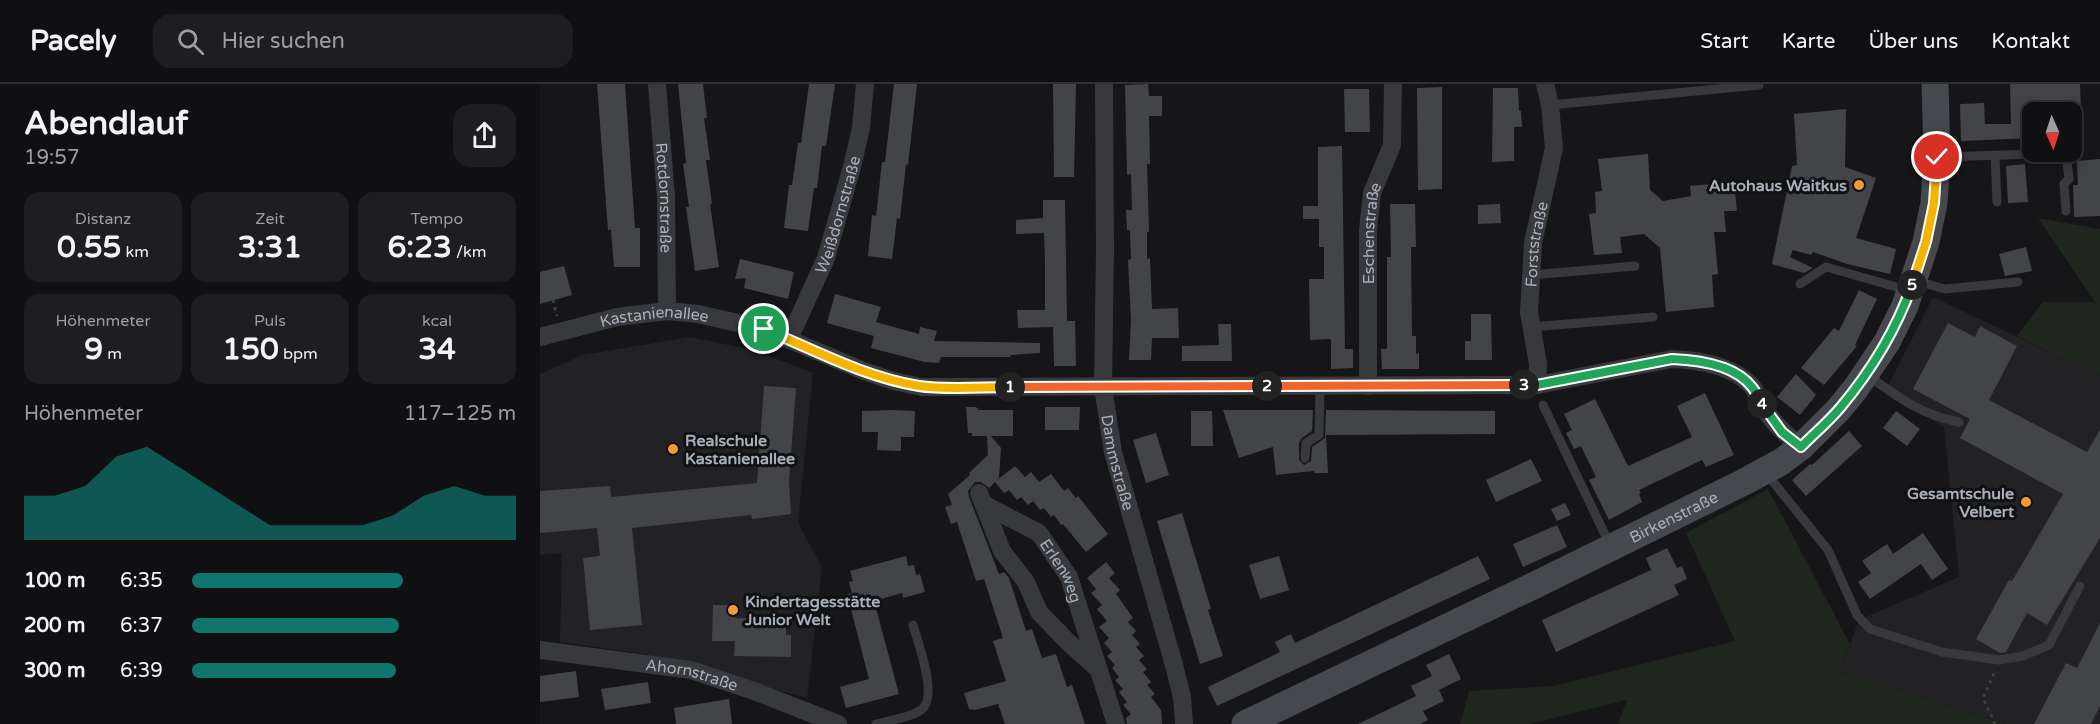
<!DOCTYPE html>
<html lang="de">
<head>
<meta charset="utf-8">
<style>
	:root { --surface:#101012; --page:#1e1e20; --text:#f1f3f6; --muted:#9c9d9f; --line:#303032; --accent:#0f766e }
	body { margin:0; font-family:"Varela Round",sans-serif; background:var(--page); color:var(--text); height:100vh; display:flex; flex-direction:column; font-size:22px; white-space:nowrap }
	* { box-sizing:border-box; margin:0 }
	p { font-size:20px; color:var(--muted) }
	.icon { flex:none; width:33px; height:33px; fill:none; stroke:currentColor; stroke-width:2; stroke-linecap:round; stroke-linejoin:round }
	.map { position:relative; flex:1; overflow:hidden }
	.details { display:flex; flex-direction:column; background:var(--surface); width:540px }
	.details>* { flex:none }
	.needle { width:39px; rotate:177deg }
	.tools { position:absolute; left:1482px; top:18px; display:grid; gap:12px }
	.tools a { display:grid; place-items:center; width:60px; height:60px; border-radius:12px; background:var(--surface); box-shadow:0 3px 15px #0003,0 0 0 2px var(--line); font-size:30px }
	.pin { position:absolute; display:grid; place-items:center; width:51px; height:51px; color:#fff; margin:-26px; border:3px solid #fff; border-radius:50%; box-shadow:0 2px 6px #0007 }
	.km { position:absolute; width:30px; height:30px; margin:-15px; border-radius:50%; background:#222; color:#fff; font-size:16px; line-height:30px; text-align:center }
	.round { display:grid; place-items:center; flex:none; width:63px; height:63px; border-radius:18px; background:var(--page) }
	.headline { display:flex; align-items:center; justify-content:space-between; height:102px; padding:0 24px }
	h1 { font-size:33px; font-weight:800; line-height:45px }
	.stats { display:grid; grid-template-columns:repeat(3,1fr); gap:9px; height:102px; padding:6px 24px }
	.stats div { display:grid; align-content:center; border-radius:15px; background:var(--page); text-align:center }
	.stats b { font-size:30px; font-weight:800 }
	.stats small { font-size:16px; font-weight:400 }
	.stats p { font-size:16px }
	.chart { height:168px; padding:12px 24px }
	.chart p { display:flex; justify-content:space-between }
	.chart svg { width:100%; height:108px; margin-top:6px; fill:var(--accent); opacity:.7 }
	ul { padding:0 24px; list-style:none; font-size:20px }
	li { display:grid; grid-template-columns:96px 72px 1fr; align-items:center; height:45px }
	li i { height:15px; border-radius:8px; background:var(--accent) }
	header { display:flex; align-items:center; gap:36px; box-sizing:border-box; height:84px; padding:0 30px; background:var(--surface); border-bottom:2px solid var(--line) }
	header strong { font-size:28px }
	nav { display:flex; gap:33px; margin-inline-start:auto; font-size:21px }
	.search { width:420px; height:54px; background:var(--page); display:flex; align-items:center; gap:15px; box-sizing:border-box; padding:0 21px; border-radius:18px; color:var(--muted); font-size:22px }
	main { display:flex; flex:1; min-height:0 }
	.map>svg:first-child { display:block }
	.built { fill:#222225 }
	.green { fill:#1e261e }
	.building { fill:#424448 }
	.lines { fill:none; stroke-linecap:round; stroke-linejoin:round }
	.path { stroke:#3d4044; stroke-width:3; stroke-dasharray:3 4.5; stroke-linecap:butt }
	.lane { stroke:#37393d; stroke-width:9 }
	.street { stroke:#37393d; stroke-width:18 }
	.secondary { stroke:#45484d; stroke-width:27 }
	.split-1-casing { stroke:#fff; stroke-width:12 }
	.split-2-casing { stroke:#fff; stroke-width:12 }
	.split-3-casing { stroke:#fff; stroke-width:12 }
	.split-4-casing { stroke:#fff; stroke-width:12 }
	.split-5-casing { stroke:#fff; stroke-width:12 }
	.split-6-casing { stroke:#fff; stroke-width:12 }
	.split-1 { stroke:#f5b400; stroke-width:8 }
	.split-2 { stroke:#f0652b; stroke-width:8 }
	.split-3 { stroke:#f0652b; stroke-width:8 }
	.split-4 { stroke:#22a559; stroke-width:8 }
	.split-5 { stroke:#22a559; stroke-width:8 }
	.split-6 { stroke:#f5b400; stroke-width:8 }
	.poi-dot { fill:#f29934; stroke:#111113; stroke-width:2 }
	.labels { text-anchor:middle; stroke-width:6; stroke-linejoin:round; paint-order:stroke }
	.poi-label { font-size:16px; font-weight:bold; fill:#a8afb8; stroke:#111113; text-anchor:end }
	.street-label { font-size:16px; fill:#a8afb8; stroke:#111113 }
</style>
</head>
<body>
<header>
<strong>Pacely</strong>
<div class="search"><svg class="icon" aria-label="search" viewBox="0 0 24 24"><circle cx="10" cy="10" r="6"/><path d="M15 15l6 6"/></svg>Hier suchen</div>
<nav><a>Start</a><a>Karte</a><a>Über uns</a><a>Kontakt</a></nav>
</header>
<main>
<section class="details">
<div class="headline"><div><h1>Abendlauf</h1><p>19:57</p></div><a class="round"><svg class="icon" aria-label="share" viewBox="0 0 24 24"><path d="M12 15V3M7 8l5-5 5 5M5 13v7h14v-7"/></svg></a></div>
<div class="stats">
<div><p>Distanz</p><b>0.55<small> km</small></b></div>
<div><p>Zeit</p><b>3:31</b></div>
<div><p>Tempo</p><b>6:23<small> /km</small></b></div>
</div>
<div class="stats">
<div><p>Höhenmeter</p><b>9<small> m</small></b></div>
<div><p>Puls</p><b>150<small> bpm</small></b></div>
<div><p>kcal</p><b>34</b></div>
</div>
<div class="chart"><p><span>Höhenmeter</span>117–125 m</p>
<svg viewBox="0 0 160 44" preserveAspectRatio="none"><path d="M0 44V26L10 26L20 22L30 10L40 6L50 14L60 22L70 30L80 38L90 38L100 38L110 38L120 34L130 26L140 22L150 26L160 26V44z"/></svg>
</div>
<ul>
<li><b>100 m</b>6:35<i style="width:65%"></i></li>
<li><b>200 m</b>6:37<i style="width:64%"></i></li>
<li><b>300 m</b>6:39<i style="width:63%"></i></li>
</ul>
</section>
<div class="map">
<svg width="1560" height="640" viewBox="0 0 1560 640">
	<rect width="100%" height="100%" fill="#161618"/>
	<g class="built">
		<path d="M1393,213L1560,292V640H1466L1300,588L1319,536L1419,493L1404,343L1345,308Z"/>
		<path d="M150,253L217,267L273,289L258,439L282,483L267,614L106,570L20,558L22,469L0,471V290L43,271Z"/>
	</g>
	<g class="green">
		<path d="M1498,134L1560,145V292L1477,252L1503,218H1555Z"/>
		<path d="M1228,405L1310,560L1300,588L1466,640H1078L1087,616L990,640H920L929,607L1013,602L1195,557L1146,449Z"/>
	</g>
	<g class="building">
		<path d="M57,0H85L95,144H100V183H74L71,146H68Z"/>
		<path d="M138,0H163L167,34H164L170,76H166L172,120H170L179,183L155,187L146,123H149L143,80L146,79Z"/>
		<path d="M269,0H295L286,62H282L277,104H274L268,147L244,144L249,101H252L258,59H261Z"/>
		<path d="M354,0H377L368,81L366,80L360,135L357,134L352,175L328,172L332,131L336,132L342,78H345Z"/>
		<path d="M513,0H536L534,93H514Z"/>
		<path d="M608,0L609,12H622V32H609L610,80H607L609,148H607V175L610,174L612,225L638,224L639,254H612L611,276H589L591,236L588,176L591,175L590,146H587L586,126H592L591,90L587,91L585,1Z"/>
		<path d="M1470,0H1540L1541,28H1492V54L1421,57L1420,20L1444,19L1445,40H1471Z"/>
		<path d="M902,3V105L878,106L877,4Z"/>
		<path d="M953,4H978L979,27H981L982,43H974V77L952,78Z"/>
		<path d="M804,5H829L830,48H805Z"/>
		<path d="M1306,25L1305,83L1336,94L1316,154L1356,165L1350,190L1307,180L1273,168L1271,171L1253,166L1250,173L1273,184L1264,189L1232,180L1252,82L1257,81L1254,30Z"/>
		<path d="M802,62L805,265H813V284L791,285V255L770,256L769,195H784V163H779V135H763V122H778V63Z"/>
		<path d="M1108,70L1110,106L1123,117L1151,112L1150,102L1194,98L1197,127H1184L1186,148H1174L1178,190L1172,191L1174,223L1126,228L1120,164L1104,150L1080,153L1082,169L1054,171L1049,130L1056,129L1055,108L1062,107L1058,75Z"/>
		<path d="M1560,75V132L1534,133L1533,101H1538L1537,77Z"/>
		<path d="M1485,80L1488,118L1468,119L1466,82Z"/>
		<path d="M503,116H525L527,237H535L536,282H514L513,243L478,244L477,226H505V177L504,149L476,150V136L503,134Z"/>
		<path d="M850,120H875L876,163H871L872,252H876V270L879,269V285H842L841,265H847V173H851Z"/>
		<path d="M960,120L961,139L938,140V121Z"/>
		<path d="M1486,163L1492,187L1465,192L1459,170Z"/>
		<path d="M200,175L254,188L248,215L204,204L206,194L195,195Z"/>
		<path d="M24,182L32,211L0,220V188Z"/>
		<path d="M1319,206L1337,215L1315,261L1317,262L1284,301L1261,284L1294,244L1299,247Z"/>
		<path d="M295,210L341,223L336,238L379,250L380,243L397,247L394,257L500,259V269L470,271L471,273H401L399,279L385,278L331,264L334,252L287,239Z"/>
		<path d="M931,230H951L952,276H925V257H931Z"/>
		<path d="M1408,239L1435,253L1440,242L1477,262L1449,316L1547,368L1560,346V454L1507,541L1487,529L1466,568L1460,569L1436,555L1469,496L1472,497L1523,410L1420,354L1430,335L1373,305Z"/>
		<path d="M678,240H691L692,277H642V262L679,261Z"/>
		<path d="M1256,290L1276,311L1260,331L1237,313Z"/>
		<path d="M224,302L256,304L249,398L251,430L212,435L211,431L92,444L102,541L50,546L43,474L60,472L57,444L0,449V407L70,402L71,413L217,399Z"/>
		<path d="M1165,309L1194,371L1166,383L1162,376L1099,406L1101,409L1099,410L1102,418L1069,436L1049,396L1056,393L1041,362L1034,365L1026,349L1032,346L1024,330L1055,315L1088,382L1152,353L1137,322Z"/>
		<path d="M426,323H436L439,326H473V352H451L461,364L459,394L456,397L475,382L485,393L491,388L499,398L511,390L524,407L528,404L536,414L538,412L568,450L546,468L523,440L521,441L514,431L511,433L504,424L500,426L493,417L488,421L481,413L477,416L469,406L464,409L455,398L449,404L441,398H435L428,407L429,413L459,490L464,488L469,494L486,547L492,545L502,574L516,570L527,603L532,601L545,640H465L458,620L435,626L429,625L424,609L466,597L453,557L463,554L444,495L436,497L417,438L411,440L405,423L412,421L408,410L430,391L429,389L448,371L447,352H432V349H428Z"/>
		<path d="M505,323H540L539,346H505Z"/>
		<path d="M353,326L375,327L374,353H361V367L337,366L338,348H322V327Z"/>
		<path d="M683,326H773L772,347L762,354L759,359V376L764,381L771,377L772,363L785,354L786,326L955,327V350L786,351L788,389H774V387L736,391L733,363L699,374Z"/>
		<path d="M651,327H672L673,362H651Z"/>
		<path d="M1356,327L1380,345L1367,362L1343,344Z"/>
		<path d="M1309,347L1322,362L1266,412L1252,396L1270,380L1272,381Z"/>
		<path d="M616,349L629,391L606,399L593,356Z"/>
		<path d="M991,375L1002,397L956,418L946,396Z"/>
		<path d="M1025,419L1031,431L1017,437L1011,425Z"/>
		<path d="M642,429L671,525L668,526L683,572L660,580L617,437Z"/>
		<path d="M1017,441L1027,463L983,483L973,460Z"/>
		<path d="M1383,449L1408,485L1392,496L1381,480L1330,515L1318,498L1331,489L1322,477L1347,460L1353,470Z"/>
		<path d="M1127,464L1137,484L1142,482L1147,495L1134,501L1139,511L1016,568L1002,536L1111,486L1106,474Z"/>
		<path d="M366,472L368,482L374,481L376,491L380,490L385,508L363,514L362,509L334,517L359,610L306,624L300,603L329,595L307,510L312,509L309,498L313,497L310,487Z"/>
		<path d="M739,472L749,506L720,515L709,481Z"/>
		<path d="M938,472L950,495L677,622L668,603L740,568L735,558L751,550L755,559Z"/>
		<path d="M566,478L575,489L569,494L580,506L576,510L593,534L588,538L596,547L592,551L600,560L596,563L604,572L599,576L607,585L603,588L611,598L607,601L615,610L611,613L621,626L622,640H587L586,634L591,630L583,621L587,618L579,608L583,605L575,596L579,593L572,584L575,581L567,572L572,568L564,559L569,554L559,543L567,537L557,525L562,521L551,509L556,505L547,494Z"/>
		<path d="M173,521H196L195,534L231,535V540L246,541V551H251V573L194,572L195,557H172Z"/>
		<path d="M1560,539V622L1551,640H1494L1526,579L1537,584Z"/>
		<path d="M909,570L921,595L899,606L904,617L883,627L888,636L880,640H818L876,612L871,602L892,592L886,581Z"/>
		<path d="M36,587L39,613L0,618V592Z"/>
		<path d="M108,598L111,619L65,626L61,605Z"/>
		<path d="M189,615L192,640H136L134,624Z"/>
	</g>
	<g class="lines">
		<g class="path">
			<path d="M13,216L17,232"/>
			<path d="M1455,640L1443,614L1455,587"/>
		</g>
		<g class="lane">
			<path d="M1010,21L1219,1"/>
			<path d="M1455,72L1457,118"/>
			<path d="M1400,73L1526,69L1529,95L1524,100L1526,127"/>
			<path d="M991,191L1095,182"/>
			<path d="M1376,197L1405,205L1478,198"/>
			<path d="M1260,200L1286,183L1367,206"/>
			<path d="M991,243L1113,233"/>
			<path d="M1327,291C1358,313 1381,331 1419,338"/>
			<path d="M1003,321L1070,461"/>
			<path d="M765,374L766,359L779,351L780,302"/>
			<path d="M1226,389L1288,466L1317,531L1330,545L1402,568L1459,576L1483,572L1509,561L1540,502"/>
			<path d="M336,640C351,636 369,634 381,626C399,614 378,559 373,541"/>
		</g>
		<g class="street">
			<path id="s1" d="M117,0L126,113L127,227"/>
			<path id="s2" d="M564,0L565,164L563,303L573,368L634,581L642,613L644,640"/>
			<path id="s3" d="M0,253L77,233L127,227L158,230L224,245L324,287L353,297L382,303L997,301L1132,275C1159,276 1191,281 1211,301C1217,308 1220,318 1225,326C1235,341 1247,352 1261,363"/>
			<path id="s4" d="M249,255L286,174L312,83L321,44L325,0"/>
			<path id="s5" d="M997,301L998,280L989,228L993,159L1014,64L1010,21L1005,0"/>
			<path id="s6" d="M828,302V146L832,109L852,61L853,0"/>
			<path d="M439,409L462,467L486,498L499,528L528,558L557,584"/>
			<path id="s7" d="M445,421L499,449L529,493L576,640"/>
			<path id="s8" d="M0,566L151,586L214,607L298,640"/>
		</g>
		<path class="secondary" id="s9" d="M705,640L991,503L1204,398L1241,378L1261,363L1299,325L1316,304L1347,258L1365,222L1386,158L1394,119L1397,73L1395,0"/>
	</g>
	<g class="lines">
		<defs>
			<path id="split-1" d="M224,245C275,266 324,293 379,302C406,306 442,303 470,303"/>
			<path id="split-2" d="M470,303L727,302"/>
			<path id="split-3" d="M727,302L984,301"/>
			<path id="split-4" d="M984,301H997L1132,275C1158,276 1195,281 1212,303C1216,308 1219,315 1222,320"/>
			<path id="split-5" d="M1222,320L1242,348L1261,363C1274,350 1288,338 1300,324C1331,287 1356,246 1372,201"/>
			<path id="split-6" d="M1372,201L1386,158L1394,119L1397,73"/>
		</defs>
		<use href="#split-1" class="split-1-casing"/>
		<use href="#split-2" class="split-2-casing"/>
		<use href="#split-3" class="split-3-casing"/>
		<use href="#split-4" class="split-4-casing"/>
		<use href="#split-5" class="split-5-casing"/>
		<use href="#split-6" class="split-6-casing"/>
		<use href="#split-1" class="split-1"/>
		<use href="#split-2" class="split-2"/>
		<use href="#split-3" class="split-3"/>
		<use href="#split-4" class="split-4"/>
		<use href="#split-5" class="split-5"/>
		<use href="#split-6" class="split-6"/>
	</g>
	<g class="poi-dot">
		<circle cx="1319" cy="101" r="6"/>
		<circle cx="133" cy="365" r="6"/>
		<circle cx="1486" cy="418" r="6"/>
		<circle cx="193" cy="526" r="6"/>
	</g>
	<g class="labels">
		<g class="poi-label">
			<text x="1307" y="107">Autohaus Waitkus</text>
			<text x="145" y="362" text-anchor="start">Realschule<tspan x="145" dy="18">Kastanienallee</tspan></text>
			<text x="1474" y="415">Gesamtschule<tspan x="1474" dy="18">Velbert</tspan></text>
			<text x="205" y="523" text-anchor="start">Kindertagesstätte<tspan x="205" dy="18">Junior Welt</tspan></text>
		</g>
		<g class="street-label">
			<text dy="6" stroke="none"><textPath href="#s1" startOffset="114">Rotdornstraße</textPath></text>
			<text dy="6" stroke="none"><textPath href="#s4" startOffset="134">Weißdornstraße</textPath></text>
			<text dy="6" stroke="none"><textPath href="#s6" startOffset="153">Eschenstraße</textPath></text>
			<text dy="6" stroke="none"><textPath href="#s5" startOffset="142">Forststraße</textPath></text>
			<text dy="6" stroke="none"><textPath href="#s3" startOffset="117">Kastanienallee</textPath></text>
			<text dy="6" stroke="none"><textPath href="#s2" startOffset="380">Dammstraße</textPath></text>
			<text dy="6" stroke="none"><textPath href="#s9" startOffset="476">Birkenstraße</textPath></text>
			<text dy="6" stroke="none"><textPath href="#s7" startOffset="105">Erlenweg</textPath></text>
			<text dy="6" stroke="none"><textPath href="#s8" startOffset="154">Ahornstraße</textPath></text>
		</g>
	</g>
</svg>
<div class="tools">
<a><svg class="needle" viewBox="-14 -14 28 28"><path d="M0-13l5 13h-10z" fill="#e53935"/><path d="M0 13l5-13h-10z" fill="#9c9d9f"/></svg></a>
</div>
<div class="pin" style="left:224px;top:245px;background:#1e9e55"><svg class="icon" aria-label="arrive" viewBox="0 0 24 24"><path d="M6 21V4h12l-3 4 3 4H6"/></svg></div>
<div class="pin" style="left:1397px;top:73px;background:#d93025"><svg class="icon" aria-label="check" viewBox="0 0 24 24"><path d="M5 12l5 5 9-10"/></svg></div>
<b class="km" style="left:470px;top:303px">1</b>
<b class="km" style="left:727px;top:302px">2</b>
<b class="km" style="left:984px;top:301px">3</b>
<b class="km" style="left:1222px;top:320px">4</b>
<b class="km" style="left:1372px;top:201px">5</b>
</div>
</main>
</body>
</html>
